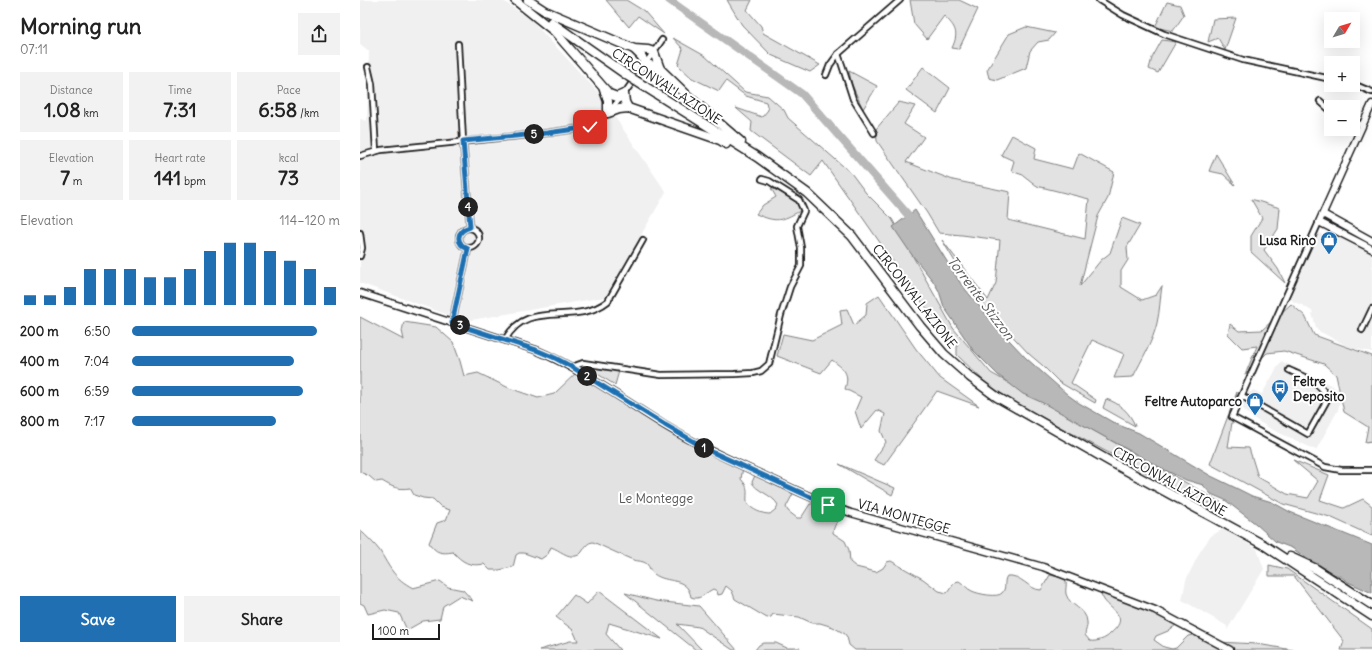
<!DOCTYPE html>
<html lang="en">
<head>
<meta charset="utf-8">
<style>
	:root { --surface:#fff; --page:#f2f2f2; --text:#222; --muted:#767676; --accent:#1f6fb2 }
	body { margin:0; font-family:Delius,sans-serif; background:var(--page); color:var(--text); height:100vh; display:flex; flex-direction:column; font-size:15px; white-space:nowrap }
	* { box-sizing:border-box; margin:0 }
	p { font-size:13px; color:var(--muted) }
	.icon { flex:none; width:22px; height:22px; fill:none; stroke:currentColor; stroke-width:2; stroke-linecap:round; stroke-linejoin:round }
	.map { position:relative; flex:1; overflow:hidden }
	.panel { display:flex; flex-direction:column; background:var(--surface); width:360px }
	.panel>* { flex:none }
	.needle { width:26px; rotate:52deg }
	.fabs { position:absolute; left:964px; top:12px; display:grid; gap:8px }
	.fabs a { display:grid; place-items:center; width:36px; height:36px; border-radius:0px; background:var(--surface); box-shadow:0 4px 16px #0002; font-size:20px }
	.scale { position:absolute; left:12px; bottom:10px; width:68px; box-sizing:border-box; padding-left:4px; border:2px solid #1c1c1c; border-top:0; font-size:11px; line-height:14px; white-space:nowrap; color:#1c1c1c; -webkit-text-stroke:3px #fff; paint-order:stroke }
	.pin { position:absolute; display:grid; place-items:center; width:34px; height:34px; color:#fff; margin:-17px; border-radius:8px; box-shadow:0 2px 6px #0006 }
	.km { position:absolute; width:20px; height:20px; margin:-10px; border-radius:50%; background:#222; color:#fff; font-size:11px; line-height:20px; text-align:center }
	.round { display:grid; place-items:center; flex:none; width:42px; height:42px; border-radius:0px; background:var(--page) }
	.headline { display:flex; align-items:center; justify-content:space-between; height:68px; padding:0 20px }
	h1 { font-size:22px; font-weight:800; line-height:30px }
	.stats { display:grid; grid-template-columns:repeat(3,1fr); gap:6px; height:68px; padding:4px 20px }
	.stats div { display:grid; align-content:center; border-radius:0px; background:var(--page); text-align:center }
	.stats b { font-size:20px; font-weight:800 }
	.stats small { font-size:11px; font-weight:400 }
	.stats p { font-size:11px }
	.chart { height:112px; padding:8px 20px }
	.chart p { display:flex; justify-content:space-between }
	.chart svg { width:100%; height:72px; margin-top:4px; stroke:var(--accent); stroke-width:6 }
	.action { display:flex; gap:8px; margin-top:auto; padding:8px 20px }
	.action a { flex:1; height:46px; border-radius:0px; background:var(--accent); color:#fff; font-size:16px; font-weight:800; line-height:46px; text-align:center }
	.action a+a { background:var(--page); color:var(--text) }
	ul { padding:0 20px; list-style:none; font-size:13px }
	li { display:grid; grid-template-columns:64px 48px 1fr; align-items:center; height:30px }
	li i { height:10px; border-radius:5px; background:var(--accent) }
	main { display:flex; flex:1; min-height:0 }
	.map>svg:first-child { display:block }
	.built { fill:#f0f0f0 }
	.green { fill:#e2e2e2; stroke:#7f7f7f }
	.water { fill:#b8b8b8; stroke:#7a7a7a }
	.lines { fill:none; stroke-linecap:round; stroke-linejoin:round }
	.river { stroke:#b8b8b8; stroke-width:8 }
	.street-casing { stroke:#1c1c1c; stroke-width:8 }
	.secondary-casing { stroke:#1c1c1c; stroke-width:9 }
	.highway-casing { stroke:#1c1c1c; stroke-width:11 }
	.street { stroke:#fff; stroke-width:4.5 }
	.secondary { stroke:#fff; stroke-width:6 }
	.highway { stroke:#fff; stroke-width:8 }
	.highway-bridge-casing { stroke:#1c1c1c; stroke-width:11; stroke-linecap:butt }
	.highway-bridge { stroke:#fff; stroke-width:8 }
	.route-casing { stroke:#fff; stroke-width:8 }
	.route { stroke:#1f6fb2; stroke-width:5 }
	.labels { text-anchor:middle; stroke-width:4; stroke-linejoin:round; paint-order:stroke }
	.street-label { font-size:13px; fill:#1c1c1c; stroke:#fff }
	.poi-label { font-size:13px; font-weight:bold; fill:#1c1c1c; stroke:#fff; text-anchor:end }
	.park-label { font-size:13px; fill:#575757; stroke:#fff }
	.water-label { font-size:14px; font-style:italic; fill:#5a5a5a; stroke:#fff }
</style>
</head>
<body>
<main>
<section class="panel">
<div class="headline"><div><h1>Morning run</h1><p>07:11</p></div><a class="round"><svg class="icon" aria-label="share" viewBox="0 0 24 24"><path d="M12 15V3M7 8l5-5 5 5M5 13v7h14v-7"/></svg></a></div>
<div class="stats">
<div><p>Distance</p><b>1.08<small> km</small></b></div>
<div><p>Time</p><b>7:31</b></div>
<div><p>Pace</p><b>6:58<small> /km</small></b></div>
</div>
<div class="stats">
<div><p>Elevation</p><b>7<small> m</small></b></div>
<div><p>Heart rate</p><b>141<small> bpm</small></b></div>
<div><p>kcal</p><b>73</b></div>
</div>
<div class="chart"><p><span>Elevation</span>114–120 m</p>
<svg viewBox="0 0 160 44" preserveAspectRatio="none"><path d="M5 44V38M15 44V38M25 44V33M35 44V22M45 44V22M55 44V22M65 44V27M75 44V27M85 44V22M95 44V11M105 44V6M115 44V6M125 44V11M135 44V17M145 44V22M155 44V33"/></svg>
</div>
<ul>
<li><b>200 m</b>6:50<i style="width:89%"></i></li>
<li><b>400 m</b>7:04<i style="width:78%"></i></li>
<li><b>600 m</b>6:59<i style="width:82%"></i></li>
<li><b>800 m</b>7:17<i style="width:69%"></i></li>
</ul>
<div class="action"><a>Save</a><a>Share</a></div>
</section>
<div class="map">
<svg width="1012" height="650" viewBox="0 0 1012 650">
	<rect width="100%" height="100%" fill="#fff"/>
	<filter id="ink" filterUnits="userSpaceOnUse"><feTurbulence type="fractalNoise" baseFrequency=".025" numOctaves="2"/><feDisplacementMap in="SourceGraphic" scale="8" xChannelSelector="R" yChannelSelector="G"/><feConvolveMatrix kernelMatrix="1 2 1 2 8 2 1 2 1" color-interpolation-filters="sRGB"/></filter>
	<g filter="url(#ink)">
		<g class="built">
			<path d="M0,0H142L172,21L237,91L306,192L245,297L105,321L0,283V119L7,121L9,51L0,44Z"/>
			<path d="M957,231L964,236L969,231H972L1012,252V305L1008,313L1012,311V352L991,348L957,330L952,314L953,312L942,305L934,302L927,295Z"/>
			<path d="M921,361L965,382L977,389L980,393V401L978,410L956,450L911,429L893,418L883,409L882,403L880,401L885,391L891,392L893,390L902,394Z"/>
			<path d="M863,529L897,549L904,569L867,630V626L822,600L826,580L841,550L851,536Z"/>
		</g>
		<g class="green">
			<path d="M246,0H266L284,11L304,34L278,16L269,27Z"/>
			<path d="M367,0H392L387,10L401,26L403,33L460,65L450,72L411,55L382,25Z"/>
			<path d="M550,0H599L618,9L599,49L592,48C599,33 596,27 584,16L567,39L554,24Z"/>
			<path d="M807,2L820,5L824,15L813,31L795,27Z"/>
			<path d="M876,18L865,50L858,38L848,42L853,19Z"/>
			<path d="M666,27L695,33L689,40L678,42L670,51L666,68L637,80L629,78L627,70L649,34Z"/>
			<path d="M313,38L345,56L385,92L408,96L424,110L428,118L491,173L506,193L532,219L593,328L631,373L862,503H843L659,405L627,384L597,355V346L558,297L463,161L451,176L391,131L392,122L376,108L402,117L408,110L406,102L386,96L366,81L359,91L332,78L318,65L323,49Z"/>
			<path d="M802,40L816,42L798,73L789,69L792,58Z"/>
			<path d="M563,67L590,88L577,113L546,90Z"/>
			<path d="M489,71L517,86L503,109L492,85Z"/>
			<path d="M539,102L555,106L544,124L564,137L546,162L593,180L650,192L648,220L725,239L729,199L677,186L663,175L651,171L654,161L641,155L652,135L676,148L674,159L713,169L719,153L754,172L748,198L738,216L720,286L741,260L750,253L762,218L780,225L767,247L768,260L761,271V287L782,300L796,295L802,286C800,298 800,310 797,323C793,341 782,359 773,377L754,378L764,354L732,340L711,383L736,400L735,403L699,382L682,365L669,354L644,327L612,290L582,240L628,300L636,283L640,240L602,235L579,233L567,213L517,141L516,129Z"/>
			<path d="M856,154L875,185L863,174L849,171Z"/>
			<path d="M411,188L435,199L440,211C421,221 417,223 396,214L403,205L416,197Z"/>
			<path d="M891,199L920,208L918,229L904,250L918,269L925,283L891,252V236L902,218Z"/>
			<path d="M519,295L556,349L580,378L619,406L577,391L524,465L514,460L526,442L521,431L525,414L517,410L501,429L495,411L501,397L485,389C490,373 484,369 472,360L461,373L417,356L423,334L452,340L482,325L480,310L487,309L494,325L506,315L507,303Z"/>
			<path d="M931,304L945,316L954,335L1012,356V441L1005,442L1008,427L984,412L976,375L964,364L924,351L907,353L885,375L897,346L882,348L868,334L870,324L879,331L902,330Z"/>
			<path d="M0,317L44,340L42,331L44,322L76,327L93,342L100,361L104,376L118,373L149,388L178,398L194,394L218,371L246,389L282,416L383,467L381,479C390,489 386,491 387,503C392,510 402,514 410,514L416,509L418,505C412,494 395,491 392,482L396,473L434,492L426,507L428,511L437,518H441L450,504C455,503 475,510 479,514C479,521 473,526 473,533L485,541L489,550L490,562L496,567L516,572L523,568L527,562L531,561L563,579L579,591L587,593L595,582L599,581C604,584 607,589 612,591C618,594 638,598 642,593C647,588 643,581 647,576C661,574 669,590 681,590L690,575L703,578L706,581C707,585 705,590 706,594C709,606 727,609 727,622C728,626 725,631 725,635L730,641C736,642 746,639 750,634C770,617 754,613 744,600C742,596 740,592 738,589L820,622L808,631L796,636L794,640L804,647L812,649L816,648L828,636L841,633L858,642L897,644L933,650H495L489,645L487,637L485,634L473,627L460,623H452L439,617L413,614L411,617L407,618L375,599L372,591L366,586L362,594L358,595L357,591L353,589C345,593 340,601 331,597C327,576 307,584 294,574C290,572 290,567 287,564C284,561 277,561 273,560C259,554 246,548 233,542C223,543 225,554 216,556C207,558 200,550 191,547L188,554L181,559L164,553H159L156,555L153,567L139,570H130L124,564C110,567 102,562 93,552C81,554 76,553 69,543L77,523L86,520L90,510L81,507L73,499L63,498L54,495L50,488C38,490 32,487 22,481L16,482L9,476L0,472Z"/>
			<path d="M225,366L259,371L255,385Z"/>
			<path d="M877,392L868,447L889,448L898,477L927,494L948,498L958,481L933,460L969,475L960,500L984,508L1003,499L1012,506V536L970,517L923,504L850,464Z"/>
			<path d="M746,399C759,403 770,412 775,426L743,408Z"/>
			<path d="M479,464L535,488L532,495Z"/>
			<path d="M0,530C7,537 14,543 20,551C30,568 34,578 53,588L80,581L88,587L103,590L113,601L99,596L83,606L80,619L63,621L47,630L39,613L25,610L8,614L4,605L0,603Z"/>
			<path d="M909,565L927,569L1012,629V650H981L984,641L934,576H909Z"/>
			<path d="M239,591L302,639L249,623L246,634L260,650H179L210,641H218L213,630L196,617L214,595L227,604Z"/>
			<path d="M265,593L296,601L339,606L377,650H373L339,627L317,624L342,650H336Z"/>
			<path d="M403,643H416L427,648H440V650H395L399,645Z"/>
		</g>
		<path class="water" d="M555,210L601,284L633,323L666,358L708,395L719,403L756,424L779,433L851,476L878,489L892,496L912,502L930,512L1012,545V593L988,582L980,576L970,573L953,563L932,548L916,542L896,524L865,500L851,494L843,485L826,480L803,469L683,403L663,394L638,375L613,350L584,307L579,291L573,281L552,255L533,227Z"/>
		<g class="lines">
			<path class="river" d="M309,0L442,94L549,216L556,222"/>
			<defs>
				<g id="street">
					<path d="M739,0L763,15L804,34L883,60L971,79"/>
					<path d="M98,44L103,141L110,227"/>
					<path d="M478,54L482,65L493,99L514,133"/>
					<path d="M8,67L12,84L16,151"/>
					<path d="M466,75L470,65L478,54L540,0"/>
					<path d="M993,84L1012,92"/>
					<path d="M960,101L971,111"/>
					<path d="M993,121L1002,125"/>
					<path d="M0,156L21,150L187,133L230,127L248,113L264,94L302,40"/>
					<path d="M959,222L872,417L965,467L981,470H1012"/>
					<circle cx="109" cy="238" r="10"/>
					<path d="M0,233L2,248L0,256"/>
					<path d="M92,323L108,249"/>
					<path d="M1002,330L1012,309"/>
					<path d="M145,340C168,297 214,328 248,301L283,240"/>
					<path d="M212,367L223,363L301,375L375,374L393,373L401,371L409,364L421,315L430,287L441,266V248L437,226L444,211L439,200L409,181L402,179"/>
					<path d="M882,396L948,434L967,400C965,383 943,377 929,370"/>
				</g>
				<g id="secondary">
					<path d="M1012,104L959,222L1012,249"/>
					<path d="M963,214L1012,241"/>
					<path d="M0,293L176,350C221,369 262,399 304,425C337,445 372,461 407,477C435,490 462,503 491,513L683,567L795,610L870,650"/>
				</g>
				<g id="highway">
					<path d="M155,0L195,32L249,94L257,97L264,94L265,102L268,108"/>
					<path d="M168,0L185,11L274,49L288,50L294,52L300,69"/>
					<path d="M191,22L268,76"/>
					<path d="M274,49L282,57L285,65H291L300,69L330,98L381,142"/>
					<path d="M284,86L397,157L447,193L492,236L560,326L584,354L610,377L637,397L751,462L904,545L1012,616"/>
					<path d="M244,90L248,101V113L259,109L268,108L360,140L366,144"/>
					<path d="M930,557L956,569L1012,605"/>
				</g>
			</defs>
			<use href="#street" class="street-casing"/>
			<use href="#secondary" class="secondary-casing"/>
			<use href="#highway" class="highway-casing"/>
			<use href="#street" class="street"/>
			<use href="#secondary" class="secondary"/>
			<use href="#highway" class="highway"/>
			<defs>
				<path id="highway-bridge" d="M268,76L284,86"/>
			</defs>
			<use href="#highway-bridge" class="highway-bridge-casing"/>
			<use href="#highway-bridge" class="highway-bridge"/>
		</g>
	</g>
	<g class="lines" filter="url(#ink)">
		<defs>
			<path id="route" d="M230,127L187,133L103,141L110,227C96,231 95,243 108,249L92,323L176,350L195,358L212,367L305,425L350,451L468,505"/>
		</defs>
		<use href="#route" class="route-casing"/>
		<use href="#route" class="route"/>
	</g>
	<defs>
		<symbol id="shop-pin" viewBox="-11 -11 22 30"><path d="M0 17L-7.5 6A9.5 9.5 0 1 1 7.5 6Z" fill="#1f6fb2" stroke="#fff"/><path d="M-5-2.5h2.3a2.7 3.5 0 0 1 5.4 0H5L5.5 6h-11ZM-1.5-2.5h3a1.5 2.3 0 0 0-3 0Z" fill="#fff"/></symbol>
		<symbol id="bus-pin" viewBox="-11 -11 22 30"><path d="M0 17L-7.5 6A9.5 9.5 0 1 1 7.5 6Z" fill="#1f6fb2" stroke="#fff"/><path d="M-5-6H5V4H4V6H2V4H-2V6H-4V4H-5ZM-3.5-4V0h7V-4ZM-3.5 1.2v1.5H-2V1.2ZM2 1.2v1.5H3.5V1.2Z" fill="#fff"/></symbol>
	</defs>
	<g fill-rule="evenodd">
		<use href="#shop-pin" x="959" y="230" width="20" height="27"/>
		<use href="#bus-pin" x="910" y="378" width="20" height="27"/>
		<use href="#shop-pin" x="885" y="391" width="20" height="27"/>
	</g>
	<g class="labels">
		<g class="street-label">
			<text transform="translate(307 86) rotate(33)" y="5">CIRCONVALLAZIONE</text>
			<text transform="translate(555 296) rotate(52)" y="5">CIRCONVALLAZIONE</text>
			<text transform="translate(810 481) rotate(29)" y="5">CIRCONVALLAZIONE</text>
			<text transform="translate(544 516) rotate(16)" y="5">VIA MONTEGGE</text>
		</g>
		<g class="poi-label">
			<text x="956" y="245">Lusa Rino</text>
			<text x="933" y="386" text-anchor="start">Feltre<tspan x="933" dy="15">Deposito</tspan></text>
			<text x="882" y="406">Feltre Autoparco</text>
		</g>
		<g class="park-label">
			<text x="296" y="503">Le Montegge</text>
		</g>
		<g class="water-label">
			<text transform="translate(621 298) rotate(53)" y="5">Torrente Stizzon</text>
		</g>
	</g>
</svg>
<div class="fabs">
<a><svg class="needle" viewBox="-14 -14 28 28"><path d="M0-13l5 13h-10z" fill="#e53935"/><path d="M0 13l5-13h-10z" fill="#767676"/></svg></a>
<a>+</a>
<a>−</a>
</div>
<div class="scale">100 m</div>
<div class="pin" style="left:468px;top:505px;background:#1e9e55"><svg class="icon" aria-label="arrive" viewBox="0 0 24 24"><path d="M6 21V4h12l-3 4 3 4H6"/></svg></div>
<div class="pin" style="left:230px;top:127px;background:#d93025"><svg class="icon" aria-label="check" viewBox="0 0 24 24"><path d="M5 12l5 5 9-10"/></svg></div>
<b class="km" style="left:344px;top:448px">1</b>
<b class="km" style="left:227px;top:376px">2</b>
<b class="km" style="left:100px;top:325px">3</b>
<b class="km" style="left:108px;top:207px">4</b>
<b class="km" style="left:174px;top:134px">5</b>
</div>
</main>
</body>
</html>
